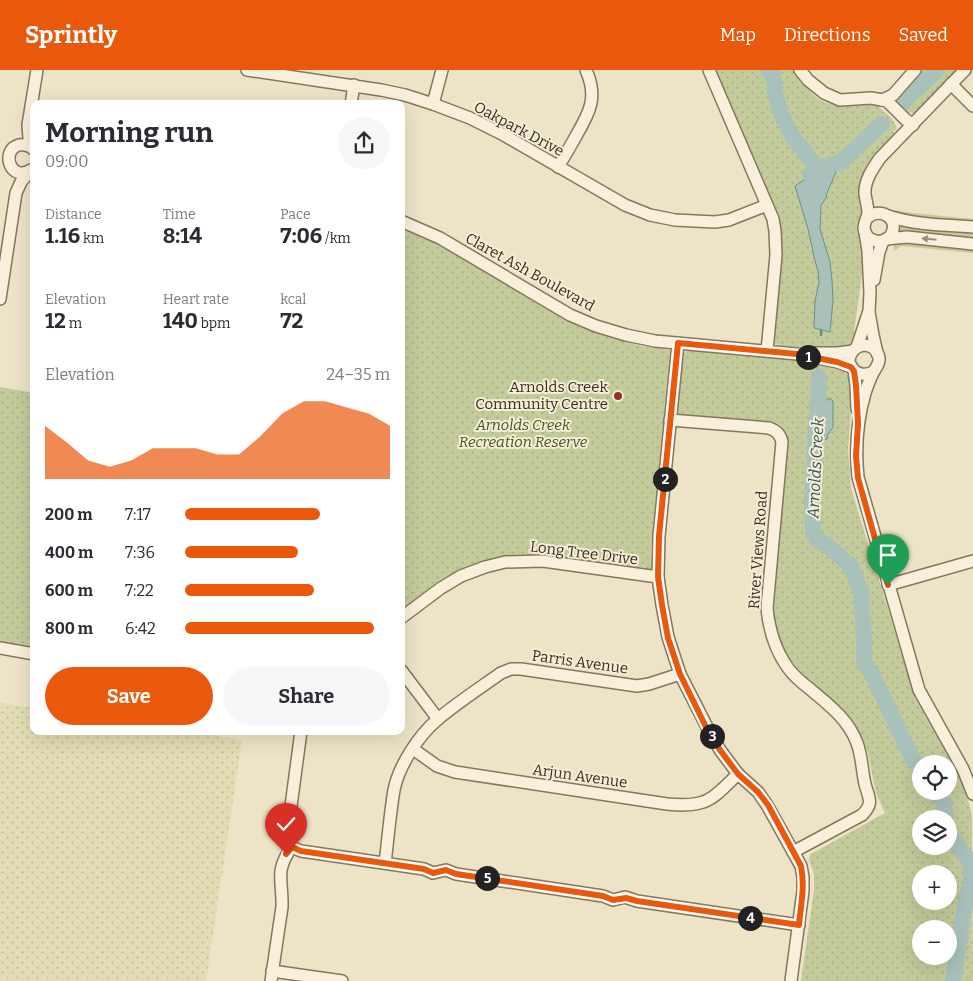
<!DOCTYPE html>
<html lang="en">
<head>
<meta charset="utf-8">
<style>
	:root { --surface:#fff; --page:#f7f7f7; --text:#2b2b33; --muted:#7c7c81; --accent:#ea580c }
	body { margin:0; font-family:Bitter,serif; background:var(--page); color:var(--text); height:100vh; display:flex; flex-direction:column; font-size:19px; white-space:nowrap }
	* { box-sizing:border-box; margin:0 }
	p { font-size:16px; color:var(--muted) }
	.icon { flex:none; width:28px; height:28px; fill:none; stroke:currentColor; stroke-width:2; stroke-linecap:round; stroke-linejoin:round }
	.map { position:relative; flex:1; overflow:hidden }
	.side { position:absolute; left:30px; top:30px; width:375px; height:635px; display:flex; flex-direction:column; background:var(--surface); border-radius:10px; box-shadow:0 5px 20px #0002 }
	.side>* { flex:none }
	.tools { position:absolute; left:912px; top:685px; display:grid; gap:10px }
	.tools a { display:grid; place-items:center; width:45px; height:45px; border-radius:50%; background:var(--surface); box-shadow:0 5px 20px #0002; font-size:25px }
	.pin { position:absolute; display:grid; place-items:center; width:42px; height:42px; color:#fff; margin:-51px -21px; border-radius:50% 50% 50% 0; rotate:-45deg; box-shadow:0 0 5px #0007 }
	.pin .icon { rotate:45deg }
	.km { position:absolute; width:25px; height:25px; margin:-12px; border-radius:50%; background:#222; color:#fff; font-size:14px; line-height:25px; text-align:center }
	.round { display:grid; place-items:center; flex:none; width:52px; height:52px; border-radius:26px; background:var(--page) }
	.overview { display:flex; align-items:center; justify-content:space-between; height:85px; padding:0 15px }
	h1 { font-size:28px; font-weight:700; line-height:38px }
	.figures { display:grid; grid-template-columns:repeat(3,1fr); gap:8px; height:85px; padding:5px 15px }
	.figures div { display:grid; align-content:center }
	.figures b { font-size:21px; font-weight:700 }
	.figures small { font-size:14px; font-weight:400 }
	.figures p { font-size:14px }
	.chart { height:140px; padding:10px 15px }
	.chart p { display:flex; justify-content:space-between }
	.chart svg { width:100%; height:90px; margin-top:5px; fill:var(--accent); opacity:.7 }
	.cta { display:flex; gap:10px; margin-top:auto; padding:10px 15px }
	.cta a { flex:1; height:58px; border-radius:30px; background:var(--accent); color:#fff; font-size:20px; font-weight:700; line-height:58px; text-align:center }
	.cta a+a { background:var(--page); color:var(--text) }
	ul { padding:0 15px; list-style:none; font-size:16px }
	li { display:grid; grid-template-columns:80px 60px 1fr; align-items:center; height:38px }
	li i { height:12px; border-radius:6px; background:var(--accent) }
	header { display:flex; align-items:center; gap:30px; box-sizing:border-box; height:70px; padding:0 25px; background:var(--accent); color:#fff }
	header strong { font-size:24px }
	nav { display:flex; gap:28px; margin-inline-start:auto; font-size:18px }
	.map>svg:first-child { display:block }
	.farmland { fill:url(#farmland-dots) }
	.grass { fill:#c3cb9b }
	.park { fill:url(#park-dots); fill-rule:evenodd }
	.water { fill:#a8c1ba; stroke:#6e8f88 }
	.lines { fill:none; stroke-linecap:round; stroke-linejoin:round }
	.stream { stroke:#6e8f88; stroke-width:2.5 }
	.river { stroke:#a8c1ba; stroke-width:16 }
	.minor-casing { stroke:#88755d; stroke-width:14 }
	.minor { stroke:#f8f0da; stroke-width:11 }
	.oneway { fill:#988e7d }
	.route-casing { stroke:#fff; stroke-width:10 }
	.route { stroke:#ea580c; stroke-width:6 }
	.poi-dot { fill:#95322f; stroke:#f5edd6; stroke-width:2 }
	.labels { text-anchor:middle; stroke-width:4; stroke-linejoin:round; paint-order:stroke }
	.street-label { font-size:15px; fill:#392d20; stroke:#f5edd6 }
	.poi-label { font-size:15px; fill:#392d20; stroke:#f5edd6; text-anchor:end }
	.park-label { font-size:15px; font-style:italic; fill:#475427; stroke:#f5edd6 }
	.water-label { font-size:16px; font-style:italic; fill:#305857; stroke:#f5edd6 }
</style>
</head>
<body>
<header>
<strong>Sprintly</strong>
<nav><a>Map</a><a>Directions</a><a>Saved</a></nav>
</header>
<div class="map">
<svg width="973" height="911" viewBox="0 0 973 911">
	<defs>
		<pattern id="farmland-dots" width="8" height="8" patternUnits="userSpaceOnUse" patternTransform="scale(1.25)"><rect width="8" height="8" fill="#e2ddb4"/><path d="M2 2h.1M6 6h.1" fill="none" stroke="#c3be9a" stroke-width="1.8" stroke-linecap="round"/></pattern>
		<pattern id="park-dots" width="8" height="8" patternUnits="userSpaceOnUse" patternTransform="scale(1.25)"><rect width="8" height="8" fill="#c3cb9b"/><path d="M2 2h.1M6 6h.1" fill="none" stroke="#a8af85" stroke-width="1.8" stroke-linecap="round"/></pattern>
	</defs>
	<rect width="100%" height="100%" fill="#ede3c7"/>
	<path class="farmland" d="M0,633L34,638V661H184L242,670L206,911H0Z"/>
	<path class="grass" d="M895,140L904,142L973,149V183L901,176L894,181Z"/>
	<g class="park">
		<path d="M711,0H794C801,9 808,21 817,28C831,40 858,31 875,34C883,41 896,49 897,60L893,61L896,66L869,95L860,111L859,121L862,138L859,154V161L862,171L864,190L853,269L850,274L843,279C832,279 781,277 776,274C773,272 773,270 771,267L780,172Z"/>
		<path d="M910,0H957L919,41L914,45L912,42L906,46L889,24Z"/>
		<path d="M401,159L442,176L561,248L586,259L612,268L641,276L670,280L651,479L652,501L544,485L500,486L468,496L441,509L401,540Z"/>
		<path d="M689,280L796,289L845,302L850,308L851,343L848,379L851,418L915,628L957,702L967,726L972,745L973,911H801L814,820V804L809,789L811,784L885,743L876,723L868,684L865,674L857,658L852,650L841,637L805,607L782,579L775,555L772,535L781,359L675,347L682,284ZM921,694H949V721H921ZM921,749H949V776H921ZM921,804H949V831H921ZM921,859H949V886H921Z"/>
		<path d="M0,317L34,323V578L0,571Z"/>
	</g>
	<g class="water">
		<path d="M840,93L827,123L826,128L821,135L820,159L830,192L832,211L833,230L830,262L814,258L815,231L819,212L818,201L815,191L808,159L795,116L811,105L817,98Z"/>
		<path d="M830,328L833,331V357L827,366V369L824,370L821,367L820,369L816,367C813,355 814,340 821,329L828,330Z"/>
	</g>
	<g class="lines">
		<path class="stream" d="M821,265V260"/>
		<g class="river">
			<path d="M768,0L773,5L775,22L781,44L792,66L817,98L811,105"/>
			<path d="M903,32L937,0"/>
			<path d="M817,98L840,93L882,54"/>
			<path d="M819,307L812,430L813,462L817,470L828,476L850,495L861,522L864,569V593L873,606L912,688L921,700"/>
			<path d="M936,721L944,733L946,749"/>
			<path d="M949,764L966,786L971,798V813L966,829L953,911"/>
		</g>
		<defs>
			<g id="minor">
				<path d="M247,0L381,20L405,25L433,34L470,48L502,64L625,135L650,145L675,150L715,152L729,150L767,135"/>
				<path d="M709,0L773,149L775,161L776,185L767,281"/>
				<path d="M800,0L808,10L824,23L840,30L871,28L882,30L893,25L915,0"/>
				<path d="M951,14L973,36"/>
				<path d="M882,30L887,31L905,49L913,55"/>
				<path d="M351,34L354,15"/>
				<path d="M433,34L442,0"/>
				<path d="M33,79L29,68L28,55L37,0"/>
				<path d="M558,97C564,87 570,77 576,66C590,42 598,27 586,0"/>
				<path d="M31,100C10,113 0,80 19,75C25,74 30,76 34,79"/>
				<path d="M888,146C916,155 944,155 973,157"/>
				<path d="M867,148C881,136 900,149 891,165C883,176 866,172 864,158C864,153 867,149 868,143C868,137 866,131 865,124C864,111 873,98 880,88L965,0"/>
				<path d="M401,151L440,168L570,245L596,256L626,265L655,271L797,284L837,292L851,297"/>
				<path d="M886,169L907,167L973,174"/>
				<path d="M874,210L879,182L883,171"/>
				<path d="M0,229L16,123L21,112L29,102"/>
				<path d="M869,242L873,265L877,283"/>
				<path d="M678,273L659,466L658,507L662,535L668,567L680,604L707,657L720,680L738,704L758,722L767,735L801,796L803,807V821L791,911"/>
				<path d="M857,277L869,241L870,223L868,181L865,162"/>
				<path d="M813,283H838L853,281"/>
				<path d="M854,301L856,315L857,339"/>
				<path d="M873,302C863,307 854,304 849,292C850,271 876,270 879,288C880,295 874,299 872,305C869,311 867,317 865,323C857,351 855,379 858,407L919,620L963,699L973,724"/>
				<path d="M670,350L769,358C777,361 780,364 782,372L767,538C769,560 775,580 788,598C794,606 802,613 810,619C829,635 848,649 857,673C862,686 862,701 865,714C869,729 874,733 862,745L793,782"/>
				<path d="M888,515L973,491"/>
				<path d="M401,548L441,518L461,506L485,497L505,492L543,491L658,507"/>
				<path d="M0,578L34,584"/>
				<path d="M401,600L438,649"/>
				<path d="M301,661L287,766C290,776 291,777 301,781L424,799L433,803L446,800L456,804L603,826L613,830L625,827L637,831L799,855"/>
				<path d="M413,679L437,696L455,702L667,734C679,735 692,736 703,732C716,728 728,713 738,704"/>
				<path d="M385,793C388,769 390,744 394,720C399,695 419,665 438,649C458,632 480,618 501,603L511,599H521L637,616L649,614L680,604"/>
				<path d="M272,901L342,911"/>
				<path d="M271,911L282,837C283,811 274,801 292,777"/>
			</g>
		</defs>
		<use href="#minor" class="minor-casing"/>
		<use href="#minor" class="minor"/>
	</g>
	<defs><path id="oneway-solid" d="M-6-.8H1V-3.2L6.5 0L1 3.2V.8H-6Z" transform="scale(1.25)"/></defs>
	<use class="oneway" href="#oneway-solid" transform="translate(929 169) rotate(-174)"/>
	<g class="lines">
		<defs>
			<path id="route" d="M286,784L292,777L301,781L424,799L433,803L446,800L456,804L603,826L613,830L626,828L637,831L799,855C801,835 805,816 801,796L768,735L758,722L738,704L720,680L706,657L680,604L668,568L662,535L658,507L659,466L678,273L797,284L837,292L851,297L854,301L856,315L858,354L856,386L858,408L888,515"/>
		</defs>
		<use href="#route" class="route-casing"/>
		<use href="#route" class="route"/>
	</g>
	<circle class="poi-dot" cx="618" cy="326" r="5"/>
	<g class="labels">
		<g class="street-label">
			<text transform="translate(519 59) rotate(28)" y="5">Oakpark Drive</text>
			<text transform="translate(530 202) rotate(29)" y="5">Claret Ash Boulevard</text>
			<text transform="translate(758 480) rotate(-86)" y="5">River Views Road</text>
			<text transform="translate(584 483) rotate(7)" y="5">Long Tree Drive</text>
			<text transform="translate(580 592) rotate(8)" y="5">Parris Avenue</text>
			<text transform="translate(580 706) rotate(8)" y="5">Arjun Avenue</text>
		</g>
		<g class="poi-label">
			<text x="608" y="322">Arnolds Creek<tspan x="608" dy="17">Community Centre</tspan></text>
		</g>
		<g class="park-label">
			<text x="523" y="360">Arnolds Creek<tspan x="523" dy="17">Recreation Reserve</tspan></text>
		</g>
		<g class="water-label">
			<text transform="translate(815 398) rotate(-87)" y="6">Arnolds Creek</text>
		</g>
	</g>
</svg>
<div class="tools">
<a><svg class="icon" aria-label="locate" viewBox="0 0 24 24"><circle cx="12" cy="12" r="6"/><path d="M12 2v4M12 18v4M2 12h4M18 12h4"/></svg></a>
<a><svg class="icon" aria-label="layers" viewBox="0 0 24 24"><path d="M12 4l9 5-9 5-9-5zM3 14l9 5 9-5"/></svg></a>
<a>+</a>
<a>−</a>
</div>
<div class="pin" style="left:888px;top:515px;background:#1e9e55"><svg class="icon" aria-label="arrive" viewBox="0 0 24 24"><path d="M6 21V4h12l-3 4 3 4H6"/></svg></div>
<div class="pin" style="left:286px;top:784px;background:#d93025"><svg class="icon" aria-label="check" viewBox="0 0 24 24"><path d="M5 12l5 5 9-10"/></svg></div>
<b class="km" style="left:808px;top:287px">1</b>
<b class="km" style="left:665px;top:409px">2</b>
<b class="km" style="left:712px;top:666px">3</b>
<b class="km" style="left:750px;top:848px">4</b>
<b class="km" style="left:487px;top:808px">5</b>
<section class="side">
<div class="overview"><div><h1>Morning run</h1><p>09:00</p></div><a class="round"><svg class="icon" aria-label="share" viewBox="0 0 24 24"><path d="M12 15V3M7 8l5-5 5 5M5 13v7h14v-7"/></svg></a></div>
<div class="figures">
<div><p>Distance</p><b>1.16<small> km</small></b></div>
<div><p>Time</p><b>8:14</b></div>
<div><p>Pace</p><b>7:06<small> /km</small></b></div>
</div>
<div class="figures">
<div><p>Elevation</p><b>12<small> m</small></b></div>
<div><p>Heart rate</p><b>140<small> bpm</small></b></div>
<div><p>kcal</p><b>72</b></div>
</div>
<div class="chart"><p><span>Elevation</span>24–35 m</p>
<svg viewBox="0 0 160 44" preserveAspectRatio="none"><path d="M0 44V18L10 26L20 35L30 38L40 35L50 29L60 29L70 29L80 32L90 32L100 23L110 12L120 6L130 6L140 9L150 12L160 18V44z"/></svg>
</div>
<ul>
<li><b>200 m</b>7:17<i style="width:66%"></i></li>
<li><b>400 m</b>7:36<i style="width:55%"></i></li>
<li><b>600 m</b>7:22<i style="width:63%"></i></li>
<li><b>800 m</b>6:42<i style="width:92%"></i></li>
</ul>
<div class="cta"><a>Save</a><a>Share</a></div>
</section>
</div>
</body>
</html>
